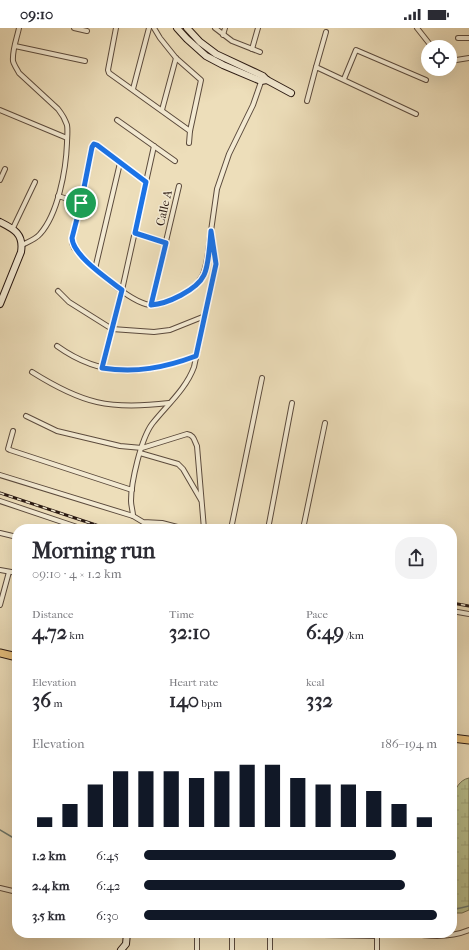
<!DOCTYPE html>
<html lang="en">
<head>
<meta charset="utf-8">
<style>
	:root { --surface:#fff; --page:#f2f2f3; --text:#2b2b33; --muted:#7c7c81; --accent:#111827 }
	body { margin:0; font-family:"IM FELL French Canon",serif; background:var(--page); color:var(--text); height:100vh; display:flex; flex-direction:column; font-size:15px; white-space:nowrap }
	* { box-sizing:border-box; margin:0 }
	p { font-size:13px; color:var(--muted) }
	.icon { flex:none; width:22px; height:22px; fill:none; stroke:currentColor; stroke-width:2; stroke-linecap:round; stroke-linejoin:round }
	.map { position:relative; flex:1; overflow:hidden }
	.sheet { position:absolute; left:12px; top:496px; width:445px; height:414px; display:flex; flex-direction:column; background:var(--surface); border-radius:16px; box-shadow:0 4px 16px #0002 }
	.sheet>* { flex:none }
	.buttons { position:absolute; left:421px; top:12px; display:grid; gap:8px }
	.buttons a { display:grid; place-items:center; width:36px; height:36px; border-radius:50%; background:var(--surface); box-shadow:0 4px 16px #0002; font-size:20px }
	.pin { position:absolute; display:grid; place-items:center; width:34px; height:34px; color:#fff; margin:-17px; border:2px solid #fff; border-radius:50%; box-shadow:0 1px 4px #0007 }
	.round { display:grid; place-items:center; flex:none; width:42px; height:42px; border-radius:16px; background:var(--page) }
	.overview { display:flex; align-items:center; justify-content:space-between; height:68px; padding:0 20px }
	h1 { font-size:22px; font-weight:700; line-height:30px }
	.stats { display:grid; grid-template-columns:repeat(3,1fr); gap:6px; height:68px; padding:4px 20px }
	.stats div { display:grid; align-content:center }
	.stats b { font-size:20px; font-weight:700 }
	.stats small { font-size:11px; font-weight:400 }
	.stats p { font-size:11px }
	.chart { height:112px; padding:8px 20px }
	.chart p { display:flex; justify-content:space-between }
	.chart svg { width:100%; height:72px; margin-top:4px; stroke:var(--accent); stroke-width:6 }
	ul { padding:0 20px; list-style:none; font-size:13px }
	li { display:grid; grid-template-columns:64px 48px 1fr; align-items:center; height:30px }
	li i { height:10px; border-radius:5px; background:var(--accent) }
	.status { display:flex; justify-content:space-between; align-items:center; height:28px; padding:0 20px; background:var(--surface); direction:ltr }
	.status svg { height:11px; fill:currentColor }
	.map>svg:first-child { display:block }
	.wetland { fill:url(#wetland-marsh); stroke:#726e51 }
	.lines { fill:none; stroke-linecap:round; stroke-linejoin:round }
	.stream { stroke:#6d7b72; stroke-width:1.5 }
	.street-casing { stroke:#5c4b3d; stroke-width:6 }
	.secondary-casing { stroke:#2b1a13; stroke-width:8 }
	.primary-casing { stroke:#2b1a13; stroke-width:9 }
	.street { stroke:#f3ead2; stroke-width:4 }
	.secondary { stroke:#f3ead2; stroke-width:6 }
	.primary { stroke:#e6bf7d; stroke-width:7 }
	.rail-casing { stroke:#2b1a13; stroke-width:3 }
	.rail { stroke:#f3ead2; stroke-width:1.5; stroke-dasharray:4.5; stroke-linecap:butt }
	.route-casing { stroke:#fff; stroke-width:8 }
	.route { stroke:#1a73e8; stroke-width:5 }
	.labels { text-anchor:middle; stroke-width:3; stroke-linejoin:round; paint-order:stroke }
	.street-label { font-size:12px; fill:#2b1a13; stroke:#f3ead2 }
</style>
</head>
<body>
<div class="status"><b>09:10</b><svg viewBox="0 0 49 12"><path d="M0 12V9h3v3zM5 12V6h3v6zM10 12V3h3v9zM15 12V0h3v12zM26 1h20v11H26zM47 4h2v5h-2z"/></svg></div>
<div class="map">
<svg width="469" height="922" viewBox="0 0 469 922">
	<defs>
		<pattern id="wetland-marsh" width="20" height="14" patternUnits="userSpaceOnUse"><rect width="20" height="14" fill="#bac18f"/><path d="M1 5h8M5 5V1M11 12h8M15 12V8" fill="none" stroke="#a0a57a"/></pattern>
	</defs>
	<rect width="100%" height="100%" fill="#eddeba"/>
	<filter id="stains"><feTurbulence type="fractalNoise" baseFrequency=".005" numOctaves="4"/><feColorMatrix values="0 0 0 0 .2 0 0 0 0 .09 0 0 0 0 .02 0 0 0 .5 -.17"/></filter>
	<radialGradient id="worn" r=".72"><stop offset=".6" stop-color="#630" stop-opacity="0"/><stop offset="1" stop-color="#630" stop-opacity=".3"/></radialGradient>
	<path class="wetland" d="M469,750V882L462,885H452V768C456,761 459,752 469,750Z"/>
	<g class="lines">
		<g class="stream">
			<path d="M0,802L17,812"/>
			<path d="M452,882L469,878"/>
		</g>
		<defs>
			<g id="street">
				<path d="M19,0C17,10 12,22 13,33C14,37 17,41 19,45L58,81C62,86 65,91 67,97C68,103 67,110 67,115C66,142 58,186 40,206C36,211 28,214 22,217"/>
				<path d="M74,0L87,3"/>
				<path d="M116,0L108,42L109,45L190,103"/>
				<path d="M154,0L160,10L176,30L201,52L190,103L189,115"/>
				<path d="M215,0L232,13L260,24"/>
				<path d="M417,0L432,19"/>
				<path d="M223,7L225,0"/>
				<path d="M458,10H469"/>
				<path d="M15,18L85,33"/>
				<path d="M252,21L258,0"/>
				<path d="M450,33L469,30"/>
				<path d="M316,39L326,4"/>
				<path d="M344,51L356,22L426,52"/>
				<path d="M133,61L149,0"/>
				<path d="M307,73L316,39L416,86"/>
				<path d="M0,82L67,110"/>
				<path d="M162,82L176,30"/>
				<path d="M117,92L175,133"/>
				<path d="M0,152L5,141"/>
				<path d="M146,154L97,117L94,116L92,119L81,175L72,210V215L74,220C89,236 128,274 150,277C160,278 170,272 179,268C208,254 206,238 210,209"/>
				<path d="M58,168L81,175"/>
				<path d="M13,200L35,154"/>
				<path d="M135,205L166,215"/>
				<path d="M95,241L120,135"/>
				<path d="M58,263L69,274L112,301L154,304L170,302L205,288"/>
				<path d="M151,277L179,158"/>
				<path d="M57,318C103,351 145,347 196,328"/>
				<path d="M102,340L122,262L154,118"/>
				<path d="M32,344C83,376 109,382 169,375"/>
				<path d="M26,388L57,403L120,418L142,420L187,406C194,407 194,412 197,418L204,501"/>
				<path d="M13,403L8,421L10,422L132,462"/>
				<path d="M140,425L178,436L183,441L201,472"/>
				<path d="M0,447L133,488L143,494L162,495L185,501"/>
				<path d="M0,473L83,501"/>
				<path d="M133,488C133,483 131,478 131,473C131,454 141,411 152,396C167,377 186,361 194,339L216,236L211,203L217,161L229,126L253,77L262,51"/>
				<path d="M231,501L262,350"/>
				<path d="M268,501L292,375"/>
				<path d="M303,501L325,395"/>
				<path d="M0,505L17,509"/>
				<path d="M0,542L17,545"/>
				<path d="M0,577L9,544"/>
				<path d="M452,583L469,586"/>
				<path d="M0,860L17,864"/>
				<path d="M377,905V922"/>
				<path d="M410,905C430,909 450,910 469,902"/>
				<path d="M270,906L377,908"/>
				<path d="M197,922V905"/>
				<path d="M232,922V905"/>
				<path d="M270,922V905"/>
			</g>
			<g id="secondary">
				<path d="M177,0L187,11L206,28L223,37L261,53L267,52"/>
				<path d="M187,0L200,14L216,26L263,48L267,52L291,65"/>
				<path d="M0,194C14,201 24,206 21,224L0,276"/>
				<path d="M121,922L126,916L127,905"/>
			</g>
			<g id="primary">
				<path d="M0,625L17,629"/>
				<path d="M452,710L469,712"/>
			</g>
		</defs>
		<use href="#street" class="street-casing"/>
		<use href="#secondary" class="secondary-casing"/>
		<use href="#primary" class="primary-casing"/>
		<use href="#street" class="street"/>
		<use href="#secondary" class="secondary"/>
		<use href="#primary" class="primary"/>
		<defs>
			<g id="rail">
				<path d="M0,465L108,501"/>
				<path d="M452,575L469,578"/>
			</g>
		</defs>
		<use href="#rail" class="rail-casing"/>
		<use href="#rail" class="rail"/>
	</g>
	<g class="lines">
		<defs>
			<path id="route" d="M94,116L97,117L146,154L135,205L166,215L151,277C167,276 197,262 204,247C209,237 210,214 211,203L216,236L196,328C164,340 136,345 102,340L122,262C108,251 73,228 72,210L81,175L92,119Z"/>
		</defs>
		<use href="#route" class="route-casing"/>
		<use href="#route" class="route"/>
	</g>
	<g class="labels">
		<g class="street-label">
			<text transform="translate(164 180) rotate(-77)" y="4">Calle A</text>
		</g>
	</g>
	<rect width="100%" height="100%" filter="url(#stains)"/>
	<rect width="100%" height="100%" fill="url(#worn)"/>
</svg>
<div class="buttons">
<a><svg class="icon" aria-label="locate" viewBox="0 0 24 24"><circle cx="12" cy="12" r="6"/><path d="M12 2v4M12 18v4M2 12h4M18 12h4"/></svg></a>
</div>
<div class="pin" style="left:81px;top:175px;background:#1e9e55"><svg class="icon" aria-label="arrive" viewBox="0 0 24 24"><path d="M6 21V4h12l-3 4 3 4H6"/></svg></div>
<section class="sheet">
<div class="overview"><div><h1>Morning run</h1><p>09:10 · 4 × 1.2 km</p></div><a class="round"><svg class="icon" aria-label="share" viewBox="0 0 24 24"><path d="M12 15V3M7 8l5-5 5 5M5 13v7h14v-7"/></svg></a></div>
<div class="stats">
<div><p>Distance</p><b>4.72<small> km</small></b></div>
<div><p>Time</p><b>32:10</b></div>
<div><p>Pace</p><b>6:49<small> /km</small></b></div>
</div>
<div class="stats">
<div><p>Elevation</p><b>36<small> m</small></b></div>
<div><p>Heart rate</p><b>140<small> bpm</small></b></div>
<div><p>kcal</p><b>332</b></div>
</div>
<div class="chart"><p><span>Elevation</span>186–194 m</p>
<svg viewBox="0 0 160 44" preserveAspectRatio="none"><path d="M5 44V38M15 44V30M25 44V18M35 44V10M45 44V10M55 44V10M65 44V14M75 44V10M85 44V6M95 44V6M105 44V14M115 44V18M125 44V18M135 44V22M145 44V30M155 44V38"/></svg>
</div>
<ul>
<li><b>1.2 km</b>6:45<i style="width:86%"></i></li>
<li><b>2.4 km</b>6:42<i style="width:89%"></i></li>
<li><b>3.5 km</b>6:30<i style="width:100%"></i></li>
</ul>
</section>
</div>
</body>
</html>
